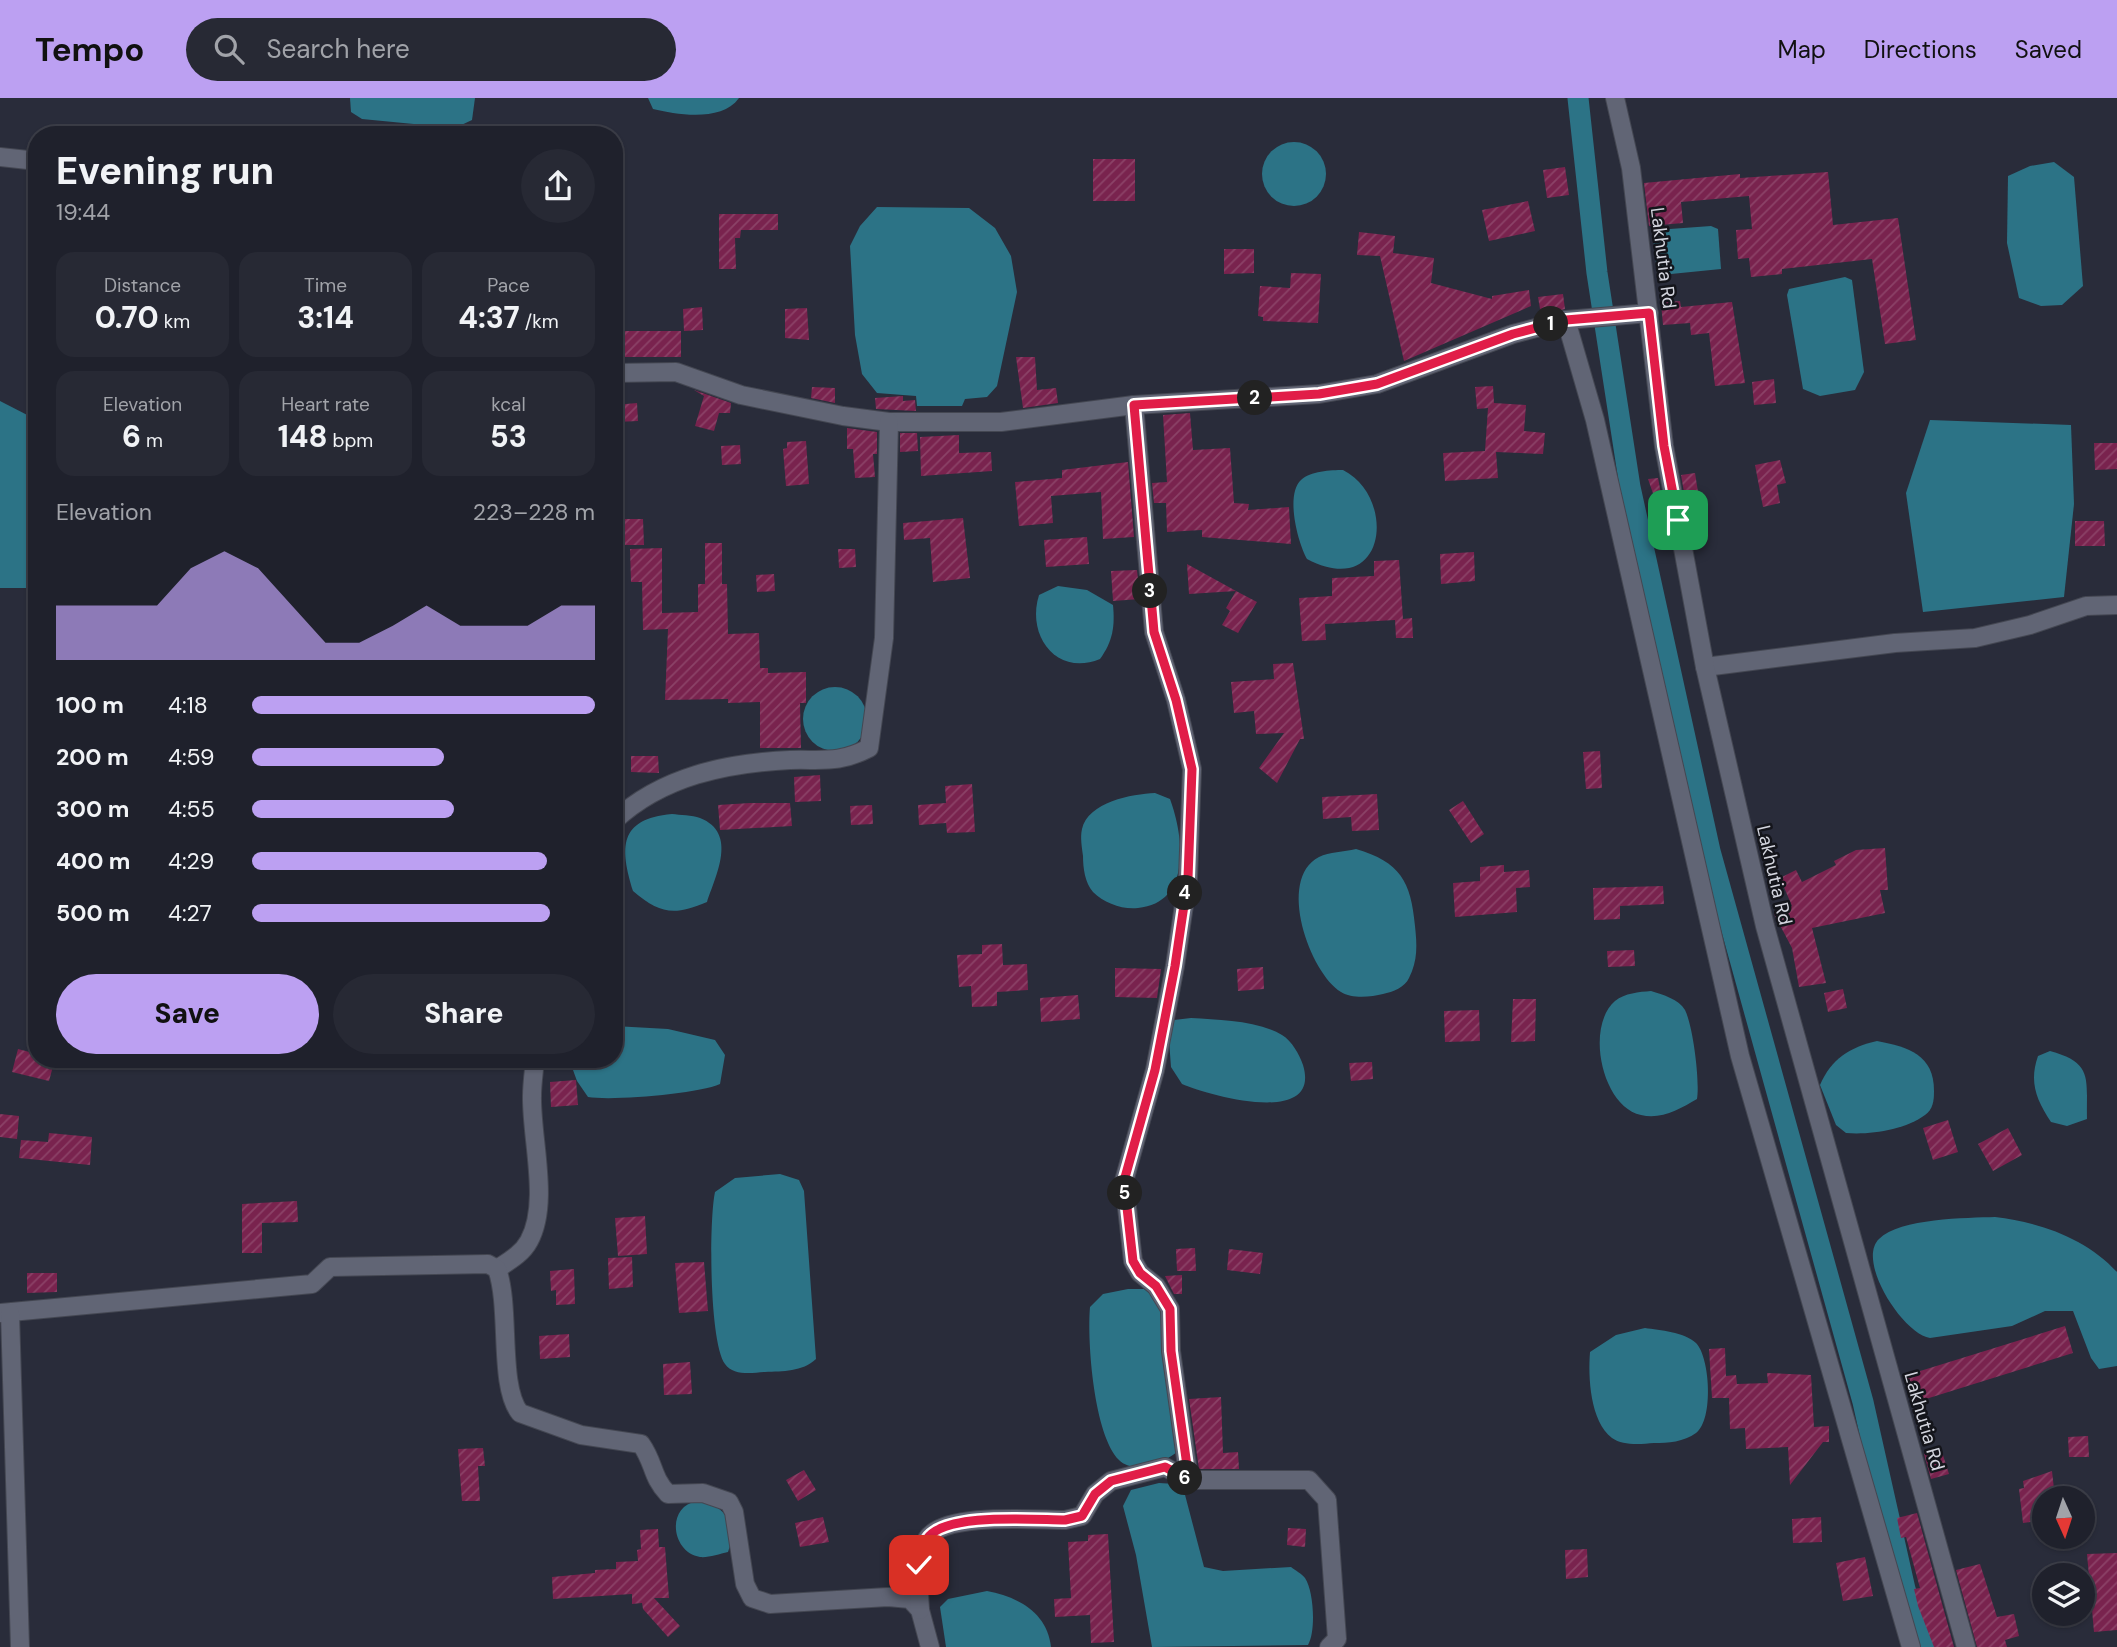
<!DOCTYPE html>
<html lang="en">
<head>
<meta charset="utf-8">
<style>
	:root { --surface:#1f212c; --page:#272934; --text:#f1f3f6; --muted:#a1a3a9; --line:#3c3e48; --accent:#bca0f2 }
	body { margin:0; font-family:"DM Sans",sans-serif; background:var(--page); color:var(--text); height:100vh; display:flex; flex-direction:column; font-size:26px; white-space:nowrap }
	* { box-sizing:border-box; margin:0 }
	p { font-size:23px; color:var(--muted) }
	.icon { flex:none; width:38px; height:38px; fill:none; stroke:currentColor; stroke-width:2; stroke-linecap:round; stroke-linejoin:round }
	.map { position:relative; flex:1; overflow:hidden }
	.sheet { position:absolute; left:28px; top:28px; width:595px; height:942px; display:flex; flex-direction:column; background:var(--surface); border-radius:28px; box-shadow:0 2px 5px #0004,0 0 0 2px var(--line) }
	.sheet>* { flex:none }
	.needle { width:46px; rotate:177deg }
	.buttons { position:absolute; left:2032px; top:1388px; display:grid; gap:14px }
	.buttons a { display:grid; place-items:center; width:63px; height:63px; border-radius:50%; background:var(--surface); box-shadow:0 2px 5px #0004,0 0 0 2px var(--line); font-size:35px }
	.pin { position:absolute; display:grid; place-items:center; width:60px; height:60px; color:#fff; margin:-30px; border-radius:14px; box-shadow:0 4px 10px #0006 }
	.km { position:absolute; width:35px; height:35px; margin:-18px; border-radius:50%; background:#222; color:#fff; font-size:19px; line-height:35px; text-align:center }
	.round { display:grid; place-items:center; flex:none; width:74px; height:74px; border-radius:37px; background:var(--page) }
	.summary { display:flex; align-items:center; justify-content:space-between; height:119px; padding:0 28px }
	h1 { font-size:38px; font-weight:800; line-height:52px }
	.figures { display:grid; grid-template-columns:repeat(3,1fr); gap:10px; height:119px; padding:7px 28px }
	.figures div { display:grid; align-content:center; border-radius:18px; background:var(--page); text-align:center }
	.figures b { font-size:30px; font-weight:800 }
	.figures small { font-size:19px; font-weight:400 }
	.figures p { font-size:19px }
	.chart { height:196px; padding:14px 28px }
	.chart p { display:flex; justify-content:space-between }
	.chart svg { width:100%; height:126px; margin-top:7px; fill:var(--accent); opacity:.7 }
	.primary-button { display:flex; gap:14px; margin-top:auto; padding:14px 28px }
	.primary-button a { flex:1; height:80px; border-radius:42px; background:var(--accent); color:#111; font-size:28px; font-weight:800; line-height:80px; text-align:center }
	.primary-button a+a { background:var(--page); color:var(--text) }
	ul { padding:0 28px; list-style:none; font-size:23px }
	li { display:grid; grid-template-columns:112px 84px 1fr; align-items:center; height:52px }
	li i { height:18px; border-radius:9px; background:var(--accent) }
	header { display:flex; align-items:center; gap:42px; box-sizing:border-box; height:98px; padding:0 35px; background:var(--accent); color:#111 }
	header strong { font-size:33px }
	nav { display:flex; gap:38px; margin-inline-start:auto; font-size:24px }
	.search { width:490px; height:63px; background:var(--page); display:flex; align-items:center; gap:18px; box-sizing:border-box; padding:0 24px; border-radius:38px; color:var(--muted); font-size:26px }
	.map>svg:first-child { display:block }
	.water { fill:#2c7386 }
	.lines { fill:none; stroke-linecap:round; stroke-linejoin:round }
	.canal { stroke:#2c7386; stroke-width:21 }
	.building { fill:url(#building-hatch) }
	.minor-casing { stroke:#444752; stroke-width:20 }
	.tertiary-casing { stroke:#444752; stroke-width:20 }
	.minor { stroke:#616575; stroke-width:18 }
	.tertiary { stroke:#616575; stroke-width:18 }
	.route-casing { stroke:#fff; stroke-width:14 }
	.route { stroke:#e11d48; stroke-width:9 }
	.labels { text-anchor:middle; stroke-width:5; stroke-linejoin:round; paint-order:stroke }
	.street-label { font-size:19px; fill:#d3d5de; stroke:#14151b }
</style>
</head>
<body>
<header>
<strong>Tempo</strong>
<div class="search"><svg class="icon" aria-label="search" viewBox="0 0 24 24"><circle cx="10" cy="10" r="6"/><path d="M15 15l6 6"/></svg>Search here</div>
<nav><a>Map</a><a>Directions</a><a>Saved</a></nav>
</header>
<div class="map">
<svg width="2117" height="1549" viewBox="0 0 2117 1549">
	<defs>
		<pattern id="building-hatch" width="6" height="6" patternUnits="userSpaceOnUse" patternTransform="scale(1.75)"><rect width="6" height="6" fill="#79234e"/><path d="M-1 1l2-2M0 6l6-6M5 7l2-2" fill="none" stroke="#8b4267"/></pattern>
	</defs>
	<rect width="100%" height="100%" fill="#292c3a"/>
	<g class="water">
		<path d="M350,0H475L472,22L455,30L362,21L351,14Z"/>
		<path d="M648,0H739C722,24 678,17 653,11Z"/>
		<circle cx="1294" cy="76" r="32"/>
		<path d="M2054,64L2074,79L2083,188L2062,207L2041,208L2019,200L2007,145L2008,78L2030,68Z"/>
		<path d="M877,109L969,110L995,130L1011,158L1017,194L997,288L987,299L965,301L962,308H917L916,298L877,295L862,276L855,237L850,148L860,128Z"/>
		<path d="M1711,128L1718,131L1721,171L1661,177L1657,174L1653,139L1656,132Z"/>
		<path d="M1845,179L1852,182L1864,274L1855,292L1820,298L1803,291L1787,197L1789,191Z"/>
		<path d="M0,303L37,322V490H0Z"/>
		<path d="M1930,322L2071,327L2074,406L2064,499L1923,514L1906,395Z"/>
		<path d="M1343,372C1397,399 1387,503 1307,461C1298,445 1285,397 1301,382C1310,373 1331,372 1343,372Z"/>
		<path d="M1058,488L1087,492L1113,507C1115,528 1113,543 1100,561C1057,579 1026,538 1039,497Z"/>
		<circle cx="835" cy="621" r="32"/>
		<path d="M1155,695L1170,701C1184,739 1192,805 1138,810C1123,812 1104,805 1093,794C1085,785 1083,770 1083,758C1082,750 1080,739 1082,731C1088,704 1132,696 1155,695Z"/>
		<path d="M672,716C680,717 692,717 700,720C738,735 716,777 707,804C674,818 660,816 633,793C620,750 618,721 672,716Z"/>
		<path d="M1356,751C1400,764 1411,783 1415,828C1417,847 1418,862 1409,880C1405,889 1393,894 1383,896C1371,899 1352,901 1341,894C1310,875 1276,781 1319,759C1329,754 1344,754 1356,751Z"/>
		<path d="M1651,893C1663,897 1679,901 1685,912C1693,928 1700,983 1697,1001C1680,1011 1661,1022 1641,1017C1602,1009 1585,929 1615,903C1625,895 1639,894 1651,893Z"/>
		<path d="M1191,920C1220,922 1256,922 1282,937C1292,943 1299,956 1303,967C1322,1030 1208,997 1182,986L1171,969L1168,929L1174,922Z"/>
		<path d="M614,928L668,931L715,942L725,957L720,986C698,996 612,1003 588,999L577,983L569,961H614Z"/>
		<path d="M1877,943C1909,949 1934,957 1934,993C1934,1003 1933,1011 1925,1017C1905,1032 1870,1037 1846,1035L1836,1027L1820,987C1831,961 1850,949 1877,943Z"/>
		<path d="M2050,953C2094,965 2086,981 2087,1021L2067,1028L2051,1024C2036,1001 2029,984 2038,958Z"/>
		<path d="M780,1076L799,1082L804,1093L816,1261C802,1274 783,1273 765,1274C752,1275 733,1278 725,1266C709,1244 709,1122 715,1094L735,1080Z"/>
		<path d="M1995,1119C2039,1124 2086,1140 2117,1174V1268L2099,1271L2091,1260L2073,1213H2045L2012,1228L1930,1240C1903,1236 1856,1163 1879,1141C1900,1120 1967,1120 1995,1119Z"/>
		<path d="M1128,1191H1144L1160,1204L1178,1353C1169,1361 1161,1363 1149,1367C1139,1370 1127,1370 1119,1362C1094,1337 1087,1244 1090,1209L1103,1196Z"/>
		<path d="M1645,1230C1660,1232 1684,1234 1696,1245C1710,1259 1714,1322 1696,1335C1684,1344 1668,1345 1654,1345C1641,1346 1623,1348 1612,1340C1590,1323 1588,1279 1590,1254L1616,1237Z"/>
		<path d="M1159,1385L1175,1386L1184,1393L1204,1469L1223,1473L1291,1469C1295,1472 1302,1476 1305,1480C1314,1493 1316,1534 1308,1547L1152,1549L1136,1457L1123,1408L1131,1392Z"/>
		<path d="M697,1403C725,1405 738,1428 728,1454C719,1456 708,1460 700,1459C672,1455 665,1409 697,1403Z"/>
		<path d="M987,1493C1018,1499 1047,1514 1051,1549H946L940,1509L948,1501Z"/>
	</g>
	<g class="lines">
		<path class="canal" d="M1578,0L1597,175L1630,389L1710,753L1863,1304L1905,1491L1924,1549"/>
	</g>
	<g class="building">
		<rect x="1093" y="61" width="42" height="42"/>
		<path d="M1565,69L1569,97L1547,100L1543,72Z"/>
		<path d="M1828,74L1833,127L1898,120L1916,242L1885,246L1872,161L1782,171V176L1751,179L1749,160L1738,161L1736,132L1752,131L1749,98L1681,104L1683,125L1649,128L1644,85L1740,76V80Z"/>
		<path d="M1528,103L1535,133L1489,143L1482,112Z"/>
		<path d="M719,116H778V132H741L740,140H735L736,171H719Z"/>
		<path d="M1359,134L1395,138L1393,155L1434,160L1431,185L1492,201V198L1529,192L1531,208L1404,263L1380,158L1357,157Z"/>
		<path d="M1224,151H1254V175L1224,176Z"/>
		<path d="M1291,175L1321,176L1318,225L1263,223V219L1258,218L1260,188L1290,190Z"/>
		<path d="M1563,196L1565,211L1541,217L1538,199Z"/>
		<path d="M1680,203L1681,209L1732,204L1745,285L1715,288L1709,235L1691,237L1690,225L1663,227L1661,205Z"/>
		<path d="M702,209L703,232L684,233L683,211Z"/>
		<path d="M807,210L809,242L785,240V211Z"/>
		<rect x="614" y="233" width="67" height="26"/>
		<path d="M1016,259H1035L1037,292L1056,290L1058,305L1023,310Z"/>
		<path d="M1774,281L1776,305L1754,307L1752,284Z"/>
		<path d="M1493,288L1494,305L1526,307L1524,333L1545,335L1543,356L1496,354L1498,380L1445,383L1443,355L1485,353L1488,310L1477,311L1475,289Z"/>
		<path d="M812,289L835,290V305L811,300Z"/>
		<path d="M694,292L731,305L730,315H719L714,333L695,328L704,298Z"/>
		<path d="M903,298V303L915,302L916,313L876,311L875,300Z"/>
		<path d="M637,305L638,323L616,324L615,307Z"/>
		<path d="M1190,315L1193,352L1230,350L1234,405L1249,406L1248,412L1289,409L1291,446L1202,439V432L1167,434L1166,405H1154L1152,385L1167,384L1163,317Z"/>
		<path d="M847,330L877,334V356H873L875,379L855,380L853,351H847Z"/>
		<path d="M900,335H917L918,353L900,354Z"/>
		<path d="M959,337V355L991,354L992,373L921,378L920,339Z"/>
		<path d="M806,343L809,386L786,388L783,351L787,350V344Z"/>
		<path d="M2094,345H2117V371L2095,372Z"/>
		<path d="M740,347L741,366L722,367L721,348Z"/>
		<path d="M1780,362L1786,385L1777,387L1780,405L1763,409L1755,367Z"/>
		<path d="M1128,364L1134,439L1103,441L1101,394L1051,398L1053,425L1019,428L1015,384L1062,380V372Z"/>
		<path d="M1695,375L1704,432L1691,434L1681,377Z"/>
		<path d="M1658,380L1669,437L1659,439L1656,404L1648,381Z"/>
		<path d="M963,420L970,480L933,484L930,440L904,442L903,425Z"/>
		<path d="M614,421H643L644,447H614Z"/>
		<path d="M2075,423H2104L2105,448H2075Z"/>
		<path d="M1087,439L1089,466L1046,469L1044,442Z"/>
		<path d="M705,445H722V486H727L728,536L759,535L760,570H768V575L806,574V605H800L801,650H760V604L728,605V601L665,602L668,531L643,532L642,484H631L630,451L662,450V515L698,514V486H705Z"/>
		<path d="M838,451H855L856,469L839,470Z"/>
		<path d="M1474,454L1475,483L1441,486L1440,456Z"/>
		<path d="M1399,462L1403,521L1412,520L1413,540H1396L1395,522L1325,526L1326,542L1302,543L1299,500L1332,498V480L1374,478V463Z"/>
		<path d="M1187,466L1236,493L1189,496Z"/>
		<path d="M1137,472L1140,501L1113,503L1111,473Z"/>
		<path d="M774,476L775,493L757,494L756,477Z"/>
		<path d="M1236,493L1257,504L1238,535L1222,527L1230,513L1226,510Z"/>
		<path d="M1293,565L1304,641H1300L1277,685L1259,670L1284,635L1256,636L1254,613L1234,615L1231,584L1274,581L1273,566Z"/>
		<path d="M1600,653L1602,690L1586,691L1583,654Z"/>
		<path d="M631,658H658L659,675L631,674Z"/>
		<path d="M820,677L821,703L795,704L794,679Z"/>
		<path d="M972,686L975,734L947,735L946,725L919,727L918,707L946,705L945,688Z"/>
		<path d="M1377,696L1379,732L1352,733L1351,719L1323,721L1322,699Z"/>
		<path d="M1463,703L1484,736L1471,745L1449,712Z"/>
		<path d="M750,705H790L792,728L720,732L718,707Z"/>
		<path d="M872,707L873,726L851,727L850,708Z"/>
		<path d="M1885,750L1888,792H1880L1885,815L1812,830L1826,885L1799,889L1792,850L1774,816L1792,808L1780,780L1796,772L1802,784L1836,767L1834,763L1856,752Z"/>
		<path d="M1504,767V774L1529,772L1530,789L1516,790L1517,814L1455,819L1453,785L1480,783V769Z"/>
		<path d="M1663,788L1664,806L1620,808V821L1594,822L1593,790Z"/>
		<path d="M1002,846L1003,867L1027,866L1028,892L997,894V908L972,909L971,888L959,889L957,857L982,856V847Z"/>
		<path d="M1634,852L1635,868L1608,869L1607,853Z"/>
		<path d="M1263,869L1264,891L1238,893L1237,871Z"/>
		<path d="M1115,870L1161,871L1157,900L1115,899Z"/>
		<path d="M1843,891L1847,910L1828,914L1824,895Z"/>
		<path d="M1078,897L1080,921L1041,924L1040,900Z"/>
		<path d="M1513,901H1536L1535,943L1511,944Z"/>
		<path d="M1479,912L1480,943L1445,944L1444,913Z"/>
		<path d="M18,951L37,956V961H55L49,983L12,974Z"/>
		<path d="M1372,964L1373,981L1351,983L1349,965Z"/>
		<path d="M576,982L578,1007L551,1009L550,984Z"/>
		<path d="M0,1016L19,1018L17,1041L0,1039Z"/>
		<path d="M1948,1022L1958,1054L1933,1062L1923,1030Z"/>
		<path d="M2008,1030L2022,1057L1993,1073L1978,1046Z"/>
		<path d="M49,1035L92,1039L90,1067L19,1060L21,1042L48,1044Z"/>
		<path d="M297,1103L298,1124L262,1125V1155H242V1106Z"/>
		<path d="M645,1118L647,1156L618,1158L615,1120Z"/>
		<path d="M1195,1150L1196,1173H1177L1176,1151Z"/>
		<path d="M1229,1151L1263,1155L1260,1176L1227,1172Z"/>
		<path d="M632,1159L633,1189L609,1191L608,1160Z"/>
		<path d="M704,1164L708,1213L679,1215L675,1165Z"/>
		<path d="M574,1171L575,1206L556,1207V1192L551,1193L550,1173Z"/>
		<path d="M27,1175H57V1194L27,1195Z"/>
		<path d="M1182,1177V1196H1174L1165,1178Z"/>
		<path d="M2065,1228L2073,1255L1913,1305L1904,1278Z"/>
		<path d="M569,1236L570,1259L540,1261L539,1238Z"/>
		<path d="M1725,1250L1726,1278L1736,1277L1737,1286L1768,1285L1767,1275L1811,1277L1814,1329L1829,1328V1344H1823L1790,1387L1788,1349L1746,1351L1745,1330L1730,1331L1729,1300H1712L1709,1251Z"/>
		<path d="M690,1264L692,1296L664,1297L663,1266Z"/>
		<path d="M1221,1299L1223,1355L1238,1354L1239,1371H1199L1189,1301Z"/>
		<path d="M2088,1338L2089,1359H2069L2068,1339Z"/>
		<path d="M483,1350L485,1368H478L480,1403H462L458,1351Z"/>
		<path d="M1941,1351L1949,1376L1931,1381L1924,1356Z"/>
		<path d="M804,1372L816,1392L798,1403L786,1382Z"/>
		<path d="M2052,1373L2055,1400H2044V1422L2023,1425L2019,1391L2024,1390L2023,1383Z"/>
		<path d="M1917,1415L1954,1549H1934L1918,1508L1914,1491L1920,1490L1906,1439L1901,1440L1897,1420Z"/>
		<path d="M823,1419L829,1444L800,1449L795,1425Z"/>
		<path d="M1821,1419L1822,1444L1793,1445L1792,1421Z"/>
		<path d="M1288,1430L1306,1431L1305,1449L1287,1447Z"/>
		<path d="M658,1431L659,1449H665L669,1500H654L680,1528L668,1539L643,1511L642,1505L632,1506V1496L553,1501L552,1479L595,1475V1472L616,1471V1464L638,1463L637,1452L641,1451L640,1432Z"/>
		<path d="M1108,1436L1114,1544L1091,1545L1090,1517L1055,1519L1054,1501L1071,1500L1068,1444L1088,1443V1437Z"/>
		<path d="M1587,1451L1588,1479L1566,1481L1565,1452Z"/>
		<path d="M2117,1455V1532L2094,1534L2087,1456Z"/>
		<path d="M1865,1459L1873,1498L1843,1503L1836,1465Z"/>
		<path d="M1980,1466L1997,1519L2014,1516L2019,1538L2005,1542L2007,1549H1977L1956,1472Z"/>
	</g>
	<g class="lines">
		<defs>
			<g id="minor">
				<path d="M0,59L37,63"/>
				<path d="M1566,222L1595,322L1740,958L1911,1549"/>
				<path d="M614,275L676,274L741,297L843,318L889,324H1001L1134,307L1319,296L1377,286L1513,236L1566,222L1649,215"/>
				<path d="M1134,307L1154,534L1176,602L1192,671L1188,780L1175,868L1155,972L1124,1083L1133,1163L1140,1175L1156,1188L1170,1211L1171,1253L1189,1382H1309L1327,1402L1337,1541L1329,1549"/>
				<path d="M1705,569L1895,545L1975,540L2030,527L2086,508L2117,507"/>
				<path d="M614,723C662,678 727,665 790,662C823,661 838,666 869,650L884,540L889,324"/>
				<path d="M497,1171C509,1163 522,1156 529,1143C550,1105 531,1040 532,998C532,986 534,973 535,961"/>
				<path d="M0,1215L312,1186L330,1169L488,1166L497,1171C511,1210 498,1288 520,1315L581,1337L641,1346C655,1366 651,1378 668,1396L703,1395L729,1404L734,1414L745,1486L752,1500L770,1506L888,1499L910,1501L920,1512L930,1549"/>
				<path d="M10,1215L20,1549"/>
				<path d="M920,1512C919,1490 915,1461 927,1441C943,1414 1035,1422 1065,1422L1082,1418L1095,1396L1111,1383L1165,1369L1189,1382"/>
			</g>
			<path id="tertiary" d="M1615,0L1631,70L1664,348L1705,569L1765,828L1966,1549"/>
		</defs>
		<use href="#minor" class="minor-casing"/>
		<use href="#tertiary" class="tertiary-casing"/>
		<use href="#minor" class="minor"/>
		<use href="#tertiary" class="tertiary"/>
	</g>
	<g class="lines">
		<defs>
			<path id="route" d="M919,1467C921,1459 922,1448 927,1441C944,1414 1035,1422 1065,1422L1082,1418L1095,1396L1111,1383L1165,1369L1189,1382L1171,1253L1170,1211L1156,1188L1140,1175L1133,1163L1124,1083L1155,972L1175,868L1188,780L1192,671L1176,602L1154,534L1134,307L1319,296L1377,286L1513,236L1566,222L1649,215L1664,348L1678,422"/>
		</defs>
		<use href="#route" class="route-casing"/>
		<use href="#route" class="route"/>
	</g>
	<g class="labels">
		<g class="street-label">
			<text transform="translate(1664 160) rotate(83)" y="7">Lakhutia Rd</text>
			<text transform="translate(1775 777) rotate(77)" y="7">Lakhutia Rd</text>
			<text transform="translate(1925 1323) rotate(74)" y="7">Lakhutia Rd</text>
		</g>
	</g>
</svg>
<div class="buttons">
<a><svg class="needle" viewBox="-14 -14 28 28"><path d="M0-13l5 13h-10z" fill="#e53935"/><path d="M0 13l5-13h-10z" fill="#a1a3a9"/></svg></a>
<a><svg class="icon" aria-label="layers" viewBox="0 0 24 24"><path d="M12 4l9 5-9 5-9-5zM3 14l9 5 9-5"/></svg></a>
</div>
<div class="pin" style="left:1678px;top:422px;background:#1e9e55"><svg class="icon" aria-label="arrive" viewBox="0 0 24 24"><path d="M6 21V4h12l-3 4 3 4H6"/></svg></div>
<div class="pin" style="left:919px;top:1467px;background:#d93025"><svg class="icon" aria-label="check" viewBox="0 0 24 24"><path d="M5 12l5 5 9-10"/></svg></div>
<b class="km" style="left:1551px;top:226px">1</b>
<b class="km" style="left:1255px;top:300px">2</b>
<b class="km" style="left:1150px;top:493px">3</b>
<b class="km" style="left:1185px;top:795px">4</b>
<b class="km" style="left:1125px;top:1095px">5</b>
<b class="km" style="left:1185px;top:1380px">6</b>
<section class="sheet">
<div class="summary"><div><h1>Evening run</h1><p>19:44</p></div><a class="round"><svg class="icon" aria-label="share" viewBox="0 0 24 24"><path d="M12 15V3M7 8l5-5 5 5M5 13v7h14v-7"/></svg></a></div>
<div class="figures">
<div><p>Distance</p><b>0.70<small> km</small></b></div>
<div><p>Time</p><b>3:14</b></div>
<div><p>Pace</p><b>4:37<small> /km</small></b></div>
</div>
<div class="figures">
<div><p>Elevation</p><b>6<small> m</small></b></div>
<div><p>Heart rate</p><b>148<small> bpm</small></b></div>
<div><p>kcal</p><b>53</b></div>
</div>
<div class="chart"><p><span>Elevation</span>223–228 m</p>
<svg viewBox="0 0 160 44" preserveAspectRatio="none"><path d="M0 44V25L10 25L20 25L30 25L40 12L50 6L60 12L70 25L80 38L90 38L100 32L110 25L120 32L130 32L140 32L150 25L160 25V44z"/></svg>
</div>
<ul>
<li><b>100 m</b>4:18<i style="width:100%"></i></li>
<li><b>200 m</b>4:59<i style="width:56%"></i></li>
<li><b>300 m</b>4:55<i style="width:59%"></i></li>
<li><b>400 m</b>4:29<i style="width:86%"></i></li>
<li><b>500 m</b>4:27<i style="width:87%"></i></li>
</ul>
<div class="primary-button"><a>Save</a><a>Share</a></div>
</section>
</div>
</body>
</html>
